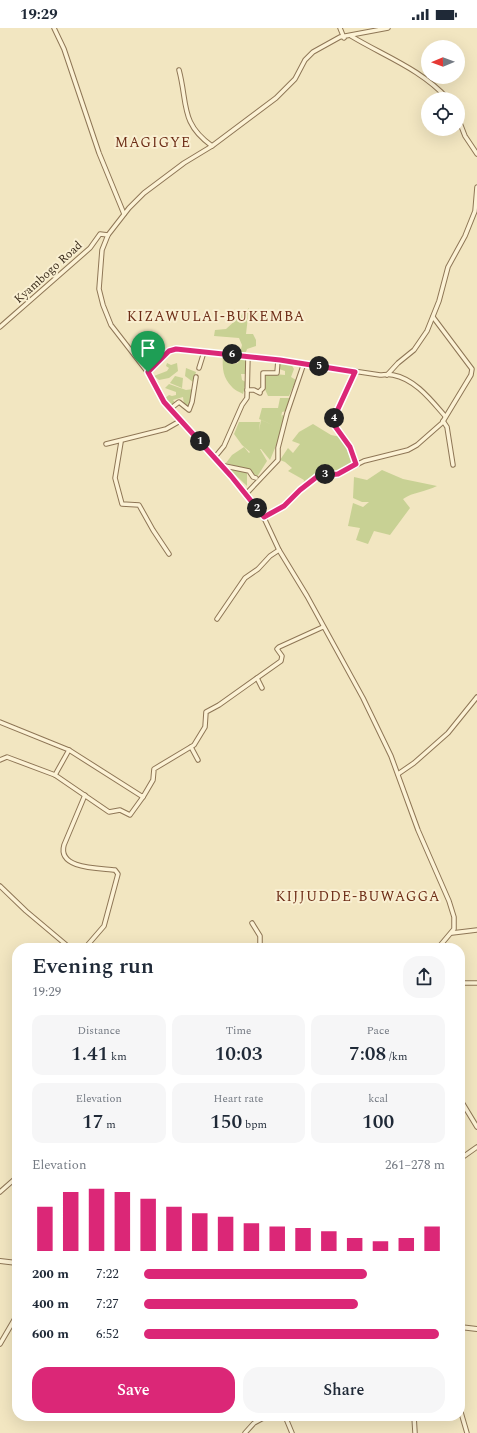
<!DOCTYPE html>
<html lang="en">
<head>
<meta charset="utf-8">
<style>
	:root { --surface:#fff; --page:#f6f6f7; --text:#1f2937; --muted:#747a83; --accent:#db2777 }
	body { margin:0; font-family:Spectral,serif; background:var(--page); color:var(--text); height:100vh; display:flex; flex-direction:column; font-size:15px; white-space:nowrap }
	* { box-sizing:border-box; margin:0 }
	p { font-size:13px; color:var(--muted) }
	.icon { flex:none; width:22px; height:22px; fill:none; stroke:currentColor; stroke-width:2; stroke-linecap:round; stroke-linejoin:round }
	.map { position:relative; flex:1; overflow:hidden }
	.drawer { position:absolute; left:12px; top:915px; width:453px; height:478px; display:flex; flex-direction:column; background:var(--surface); border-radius:16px; box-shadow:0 4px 16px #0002 }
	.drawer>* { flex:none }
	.needle { width:26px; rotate:269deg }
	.fabs { position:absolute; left:421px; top:12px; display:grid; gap:8px }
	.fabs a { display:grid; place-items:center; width:44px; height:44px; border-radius:50%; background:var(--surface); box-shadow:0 4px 16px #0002; font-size:20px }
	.pin { position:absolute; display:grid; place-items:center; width:34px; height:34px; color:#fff; margin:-41px -17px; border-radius:50% 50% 50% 0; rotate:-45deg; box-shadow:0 0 4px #0007 }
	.pin .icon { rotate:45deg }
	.km { position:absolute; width:20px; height:20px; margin:-10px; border-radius:50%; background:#222; color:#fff; font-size:11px; line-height:20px; text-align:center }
	.round { display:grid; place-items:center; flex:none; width:42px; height:42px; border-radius:16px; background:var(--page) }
	.summary { display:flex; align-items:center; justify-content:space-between; height:68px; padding:0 20px }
	h1 { font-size:22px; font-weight:600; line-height:30px }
	.metrics { display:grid; grid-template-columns:repeat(3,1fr); gap:6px; height:68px; padding:4px 20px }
	.metrics div { display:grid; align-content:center; border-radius:10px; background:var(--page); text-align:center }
	.metrics b { font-size:20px; font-weight:600 }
	.metrics small { font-size:11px; font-weight:400 }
	.metrics p { font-size:11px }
	.chart { height:112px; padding:8px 20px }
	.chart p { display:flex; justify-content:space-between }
	.chart svg { width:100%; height:72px; margin-top:4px; stroke:var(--accent); stroke-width:6 }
	.cta { display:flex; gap:8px; margin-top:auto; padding:8px 20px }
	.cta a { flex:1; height:46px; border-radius:16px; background:var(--accent); color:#fff; font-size:16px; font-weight:600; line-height:46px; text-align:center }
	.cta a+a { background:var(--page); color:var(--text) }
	ul { padding:0 20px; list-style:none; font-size:13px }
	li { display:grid; grid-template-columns:64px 48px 1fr; align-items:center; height:30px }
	li i { height:10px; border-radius:5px; background:var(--accent) }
	.status { display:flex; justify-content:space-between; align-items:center; height:28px; padding:0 20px; background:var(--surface); direction:ltr }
	.status svg { height:11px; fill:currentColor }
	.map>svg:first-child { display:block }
	.green { fill:#c8d194 }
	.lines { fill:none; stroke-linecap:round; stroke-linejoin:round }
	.minor-casing { stroke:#8e7656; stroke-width:5.5 }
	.tertiary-casing { stroke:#8e7656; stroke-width:6 }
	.minor { stroke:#fcf2d5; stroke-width:3.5 }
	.tertiary { stroke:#fcf2d5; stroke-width:4 }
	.route-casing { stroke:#fff; stroke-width:8 }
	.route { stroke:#db2777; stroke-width:5 }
	.labels { text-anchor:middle; stroke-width:4; stroke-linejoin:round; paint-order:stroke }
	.street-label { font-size:12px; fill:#3c2d1c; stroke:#f9efd1 }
	.quarter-label { font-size:14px; letter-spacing:1px; fill:#6d2d17; stroke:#f9efd1 }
</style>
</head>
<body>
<div class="status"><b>19:29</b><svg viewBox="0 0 49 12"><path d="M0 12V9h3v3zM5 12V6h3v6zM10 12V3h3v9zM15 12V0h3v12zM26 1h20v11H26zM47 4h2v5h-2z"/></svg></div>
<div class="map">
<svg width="477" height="1405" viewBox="0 0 477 1405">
	<rect width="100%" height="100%" fill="#f2e6c1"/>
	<g class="green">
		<path d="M249,280L246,306H253L256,312V318L247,321L246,324L240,325L242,317L239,310L214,308L215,302L226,301Z"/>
		<path d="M223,328H229L233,336L238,335L241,329L247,330L246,346H241L242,352L246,354L243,366C240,364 234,362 232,359C223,350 222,340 223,328Z"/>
		<path d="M279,334L291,336L294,341L291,349L296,352L289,368H268L263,357L264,345L285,347V343L279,341Z"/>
		<path d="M167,335L171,337L177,335L178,343L169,350L159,352L154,348L167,343L169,340L166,338Z"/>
		<path d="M186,340L196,344L193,354L185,348Z"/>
		<path d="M175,348L183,350L182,360L170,355Z"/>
		<path d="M169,356L186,362L193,361L191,375L188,381L184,377L183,369L173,372L176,376L174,377L169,376L165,370L169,367L172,368L176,367V364L165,360Z"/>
		<path d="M280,370H290L286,383L282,384L281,390L282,387L285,388L278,413L270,432L261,421H260L267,433L257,449L249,442L226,435L232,427L244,419L249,425L250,424L242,417L234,406L239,394H260L259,403L261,392L275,398L259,391L262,380H278Z"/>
		<path d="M313,396L331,407L341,409L350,421L355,434C342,449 330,439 319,445C313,448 308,454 303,457L304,452L288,443L292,440L285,434L280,432L288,420L293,425L300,416L292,413L299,404Z"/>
		<path d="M227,439L247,444V458Z"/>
		<path d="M382,442L403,451L437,458C425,464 413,464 403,471L410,480L390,507L374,503L368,516L356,512L360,500L348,498L353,475L363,479L369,474H362L353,470L354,449L367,452Z"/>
	</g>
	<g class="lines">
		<defs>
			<g id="minor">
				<path d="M54,0L64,21L99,125L124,186"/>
				<path d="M340,0L344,10"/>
				<path d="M388,0L340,9L313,24L305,32L295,51L276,70L212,118L184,135L144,165L129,180L108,207L102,222L99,261L103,277L111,297L149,346L164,374L231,448L265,492L279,522L307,568L363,670L391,728L418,802L449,873L454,889V901L438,920"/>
				<path d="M351,8C384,28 421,41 448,71"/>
				<path d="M179,42C188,76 180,95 212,118"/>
				<path d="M458,90L465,108L477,126"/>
				<path d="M0,299L90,220L100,206L108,207"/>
				<path d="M199,340L204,324"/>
				<path d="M355,343L332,394L350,419L356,436"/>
				<path d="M148,344L169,323L176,321L280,332L380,347C384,347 388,346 393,347C415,351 431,372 445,388"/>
				<path d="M387,347L398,335L414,322L427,303L439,273L448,239L465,208L475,183L477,159"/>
				<path d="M247,362H254L260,365"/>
				<path d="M259,364L263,360V345H277L278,332"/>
				<path d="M170,381L179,374L189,382L192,374L196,349"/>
				<path d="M443,393L447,399L453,437"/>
				<path d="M121,414L115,450L122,476L139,477L153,502L169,526"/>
				<path d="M106,416L166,401L180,393"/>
				<path d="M215,429L224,418L242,377L247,370L248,328"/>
				<path d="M223,439L225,438L249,443L253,449L256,450"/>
				<path d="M246,466L278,432V420L287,385L304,335"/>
				<path d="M264,489L284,478L300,462L318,448L338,446L364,433L408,422L417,417L442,395L471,347L472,341L433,289"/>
				<path d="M217,591L245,550L258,541L270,528L279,522"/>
				<path d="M257,650L262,660"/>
				<path d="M0,694L69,722L143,769L153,752L154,741L194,717L205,699L206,684L219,677L281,633L282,628L277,621L279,619L323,599"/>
				<path d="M191,719L198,732"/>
				<path d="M0,732L7,729L55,747L109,784L120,782L130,787L143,769"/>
				<path d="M398,746L414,735L448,705L477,669"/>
				<path d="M55,747L69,722"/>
				<path d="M0,858L26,883L70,920"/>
				<path d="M252,895L260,908V920"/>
				<path d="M452,905L477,902"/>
				<path d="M85,920L104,898L118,846L115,842C102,840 57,842 64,817L85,767"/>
				<path d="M460,955H477"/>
				<path d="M460,1071L477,1099"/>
				<path d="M460,1131L477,1119"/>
				<path d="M0,1164L17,1149"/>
				<path d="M15,1235L17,1242"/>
				<path d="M0,1316L17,1287"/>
				<path d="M460,1381L467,1405"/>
				<path d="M285,1388L292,1405"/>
				<path d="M414,1388L415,1405"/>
				<path d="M245,1405L254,1395L267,1388"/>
			</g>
			<g id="tertiary">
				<path d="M0,1233L17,1235"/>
				<path d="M460,1299L477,1301"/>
			</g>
		</defs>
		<use href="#minor" class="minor-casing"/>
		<use href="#tertiary" class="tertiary-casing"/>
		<use href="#minor" class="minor"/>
		<use href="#tertiary" class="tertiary"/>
	</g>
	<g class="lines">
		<defs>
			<path id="route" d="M176,321L280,332L355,344L332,394L350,419L356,436L338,446L318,448L300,462L284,478L264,489L231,448L164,374L148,344L169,323Z"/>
		</defs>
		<use href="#route" class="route-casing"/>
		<use href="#route" class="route"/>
	</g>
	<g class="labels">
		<g class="street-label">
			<text transform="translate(48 244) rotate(-42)" y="4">Kyambogo Road</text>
		</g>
		<g class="quarter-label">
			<text x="153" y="119">MAGIGYE</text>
			<text x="216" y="293">KIZAWULAI-BUKEMBA</text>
			<text x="358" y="873">KIJJUDDE-BUWAGGA</text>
		</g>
	</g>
</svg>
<div class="fabs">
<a><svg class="needle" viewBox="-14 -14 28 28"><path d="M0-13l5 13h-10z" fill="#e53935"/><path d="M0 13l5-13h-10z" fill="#747a83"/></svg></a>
<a><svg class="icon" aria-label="locate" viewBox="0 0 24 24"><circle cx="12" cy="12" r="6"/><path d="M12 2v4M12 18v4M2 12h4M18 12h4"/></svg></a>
</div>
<div class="pin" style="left:148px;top:344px;background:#1e9e55"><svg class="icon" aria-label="arrive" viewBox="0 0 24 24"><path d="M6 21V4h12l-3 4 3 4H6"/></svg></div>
<b class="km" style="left:200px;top:413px">1</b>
<b class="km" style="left:257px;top:480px">2</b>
<b class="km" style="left:325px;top:446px">3</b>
<b class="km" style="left:334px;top:390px">4</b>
<b class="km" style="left:319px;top:338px">5</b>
<b class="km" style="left:232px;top:326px">6</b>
<section class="drawer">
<div class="summary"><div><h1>Evening run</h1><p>19:29</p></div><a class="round"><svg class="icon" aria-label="share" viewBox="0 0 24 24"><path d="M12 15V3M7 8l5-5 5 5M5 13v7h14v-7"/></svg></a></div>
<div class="metrics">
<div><p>Distance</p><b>1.41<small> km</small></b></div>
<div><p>Time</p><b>10:03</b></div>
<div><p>Pace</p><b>7:08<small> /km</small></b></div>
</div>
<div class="metrics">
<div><p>Elevation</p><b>17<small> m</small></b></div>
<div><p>Heart rate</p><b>150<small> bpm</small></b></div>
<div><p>kcal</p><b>100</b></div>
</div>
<div class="chart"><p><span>Elevation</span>261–278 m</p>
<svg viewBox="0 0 160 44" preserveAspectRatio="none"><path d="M5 44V17M15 44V8M25 44V6M35 44V8M45 44V12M55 44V17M65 44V21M75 44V23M85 44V27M95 44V29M105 44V30M115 44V32M125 44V36M135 44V38M145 44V36M155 44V29"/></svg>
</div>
<ul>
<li><b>200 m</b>7:22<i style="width:74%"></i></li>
<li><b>400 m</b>7:27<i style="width:71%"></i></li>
<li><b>600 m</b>6:52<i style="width:98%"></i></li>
</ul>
<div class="cta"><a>Save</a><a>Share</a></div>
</section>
</div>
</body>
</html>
